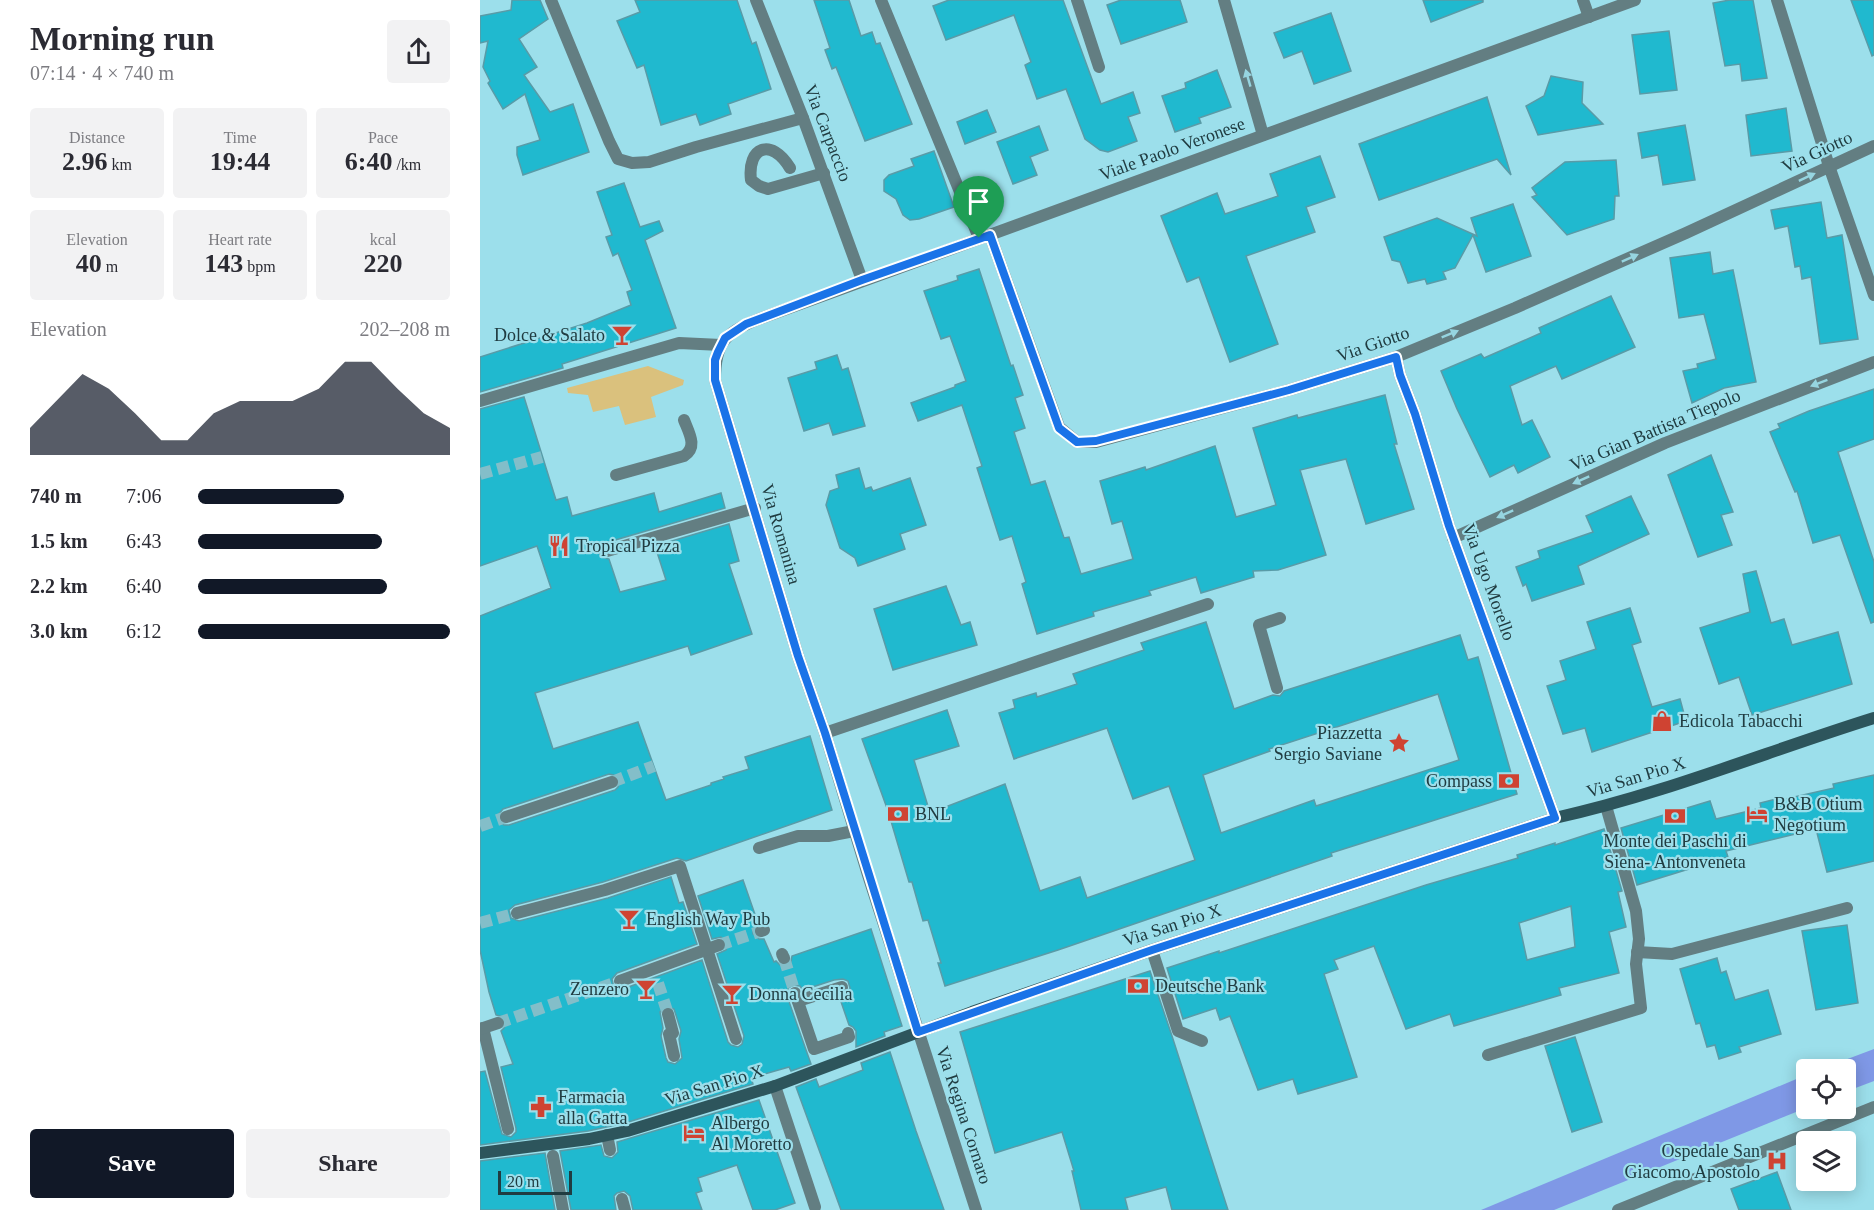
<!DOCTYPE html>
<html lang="en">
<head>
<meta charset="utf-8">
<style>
	:root { --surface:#fff; --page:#f2f2f3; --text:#2b2b33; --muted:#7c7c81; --accent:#111827 }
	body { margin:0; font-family:"Times New Roman",serif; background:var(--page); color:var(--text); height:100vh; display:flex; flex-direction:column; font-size:22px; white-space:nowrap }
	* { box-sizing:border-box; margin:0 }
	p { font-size:20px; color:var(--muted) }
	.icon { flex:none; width:33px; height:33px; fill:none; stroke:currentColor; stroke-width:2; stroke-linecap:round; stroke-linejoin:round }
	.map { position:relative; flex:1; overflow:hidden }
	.side { display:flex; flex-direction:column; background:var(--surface); width:480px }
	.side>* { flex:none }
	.fabs { position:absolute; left:1316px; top:1059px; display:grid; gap:12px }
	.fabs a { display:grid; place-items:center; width:60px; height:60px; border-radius:6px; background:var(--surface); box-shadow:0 3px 15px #0003; font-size:30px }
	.scale { position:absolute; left:18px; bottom:15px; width:74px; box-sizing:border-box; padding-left:6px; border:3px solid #203c41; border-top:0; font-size:16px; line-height:21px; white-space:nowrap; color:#203c41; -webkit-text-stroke:4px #9cdfeb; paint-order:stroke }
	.pin { position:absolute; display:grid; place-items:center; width:51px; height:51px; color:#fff; margin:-62px -26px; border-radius:50% 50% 50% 0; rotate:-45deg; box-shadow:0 0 6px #0007 }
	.pin .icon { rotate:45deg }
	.round { display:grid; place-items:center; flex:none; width:63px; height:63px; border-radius:6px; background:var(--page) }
	.headline { display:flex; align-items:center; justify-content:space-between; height:102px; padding:0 30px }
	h1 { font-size:33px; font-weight:700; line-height:45px }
	.figures { display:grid; grid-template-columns:repeat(3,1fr); gap:9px; height:102px; padding:6px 30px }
	.figures div { display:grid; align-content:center; border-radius:6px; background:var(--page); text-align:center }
	.figures b { font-size:26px; font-weight:700 }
	.figures small { font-size:16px; font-weight:400 }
	.figures p { font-size:16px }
	.chart { height:168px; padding:12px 30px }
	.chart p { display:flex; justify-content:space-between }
	.chart svg { width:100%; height:108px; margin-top:6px; fill:var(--accent); opacity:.7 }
	.button { display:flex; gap:12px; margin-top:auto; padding:12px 30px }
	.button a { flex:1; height:69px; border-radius:6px; background:var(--accent); color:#fff; font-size:24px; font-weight:700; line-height:69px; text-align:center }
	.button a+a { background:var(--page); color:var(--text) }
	ul { padding:0 30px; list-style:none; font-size:20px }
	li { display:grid; grid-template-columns:96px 72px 1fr; align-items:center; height:45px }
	li i { height:15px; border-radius:8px; background:var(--accent) }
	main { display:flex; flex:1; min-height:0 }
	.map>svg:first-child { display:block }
	.green { fill:#dac17d }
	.water { fill:#7f98e6 }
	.building { fill:#20b9cf; stroke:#599ba7; stroke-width:1.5; fill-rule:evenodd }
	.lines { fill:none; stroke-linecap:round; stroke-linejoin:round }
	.street-tunnel { stroke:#83bec9; stroke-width:12; stroke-dasharray:12 6; stroke-linecap:butt }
	.lane { stroke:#637e82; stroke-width:12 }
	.street { stroke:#637e82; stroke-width:12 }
	.secondary { stroke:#2d555c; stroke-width:12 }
	.oneway { fill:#96d5e0 }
	.route-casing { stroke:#fff; stroke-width:12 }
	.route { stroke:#1a73e8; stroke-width:8 }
	.labels { text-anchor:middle; stroke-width:4.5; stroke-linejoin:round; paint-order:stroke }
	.street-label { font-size:18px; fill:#203c41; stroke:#9cdfeb }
	.poi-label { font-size:18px; fill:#203c41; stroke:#9cdfeb; text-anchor:start }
</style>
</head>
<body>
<main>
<section class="side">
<div class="headline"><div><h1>Morning run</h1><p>07:14 · 4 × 740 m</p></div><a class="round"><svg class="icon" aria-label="share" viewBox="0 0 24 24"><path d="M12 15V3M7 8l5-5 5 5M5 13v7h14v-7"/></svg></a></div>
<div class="figures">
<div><p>Distance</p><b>2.96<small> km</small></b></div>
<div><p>Time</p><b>19:44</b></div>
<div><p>Pace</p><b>6:40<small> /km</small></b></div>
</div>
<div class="figures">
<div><p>Elevation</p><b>40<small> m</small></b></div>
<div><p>Heart rate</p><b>143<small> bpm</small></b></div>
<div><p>kcal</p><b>220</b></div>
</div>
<div class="chart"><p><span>Elevation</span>202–208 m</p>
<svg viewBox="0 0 160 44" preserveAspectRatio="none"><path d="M0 44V33L10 22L20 11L30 17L40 27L50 38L60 38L70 27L80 22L90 22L100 22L110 17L120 6L130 6L140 17L150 27L160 33V44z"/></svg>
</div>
<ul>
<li><b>740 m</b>7:06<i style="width:58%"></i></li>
<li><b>1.5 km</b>6:43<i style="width:73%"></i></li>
<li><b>2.2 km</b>6:40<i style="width:75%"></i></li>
<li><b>3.0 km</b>6:12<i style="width:100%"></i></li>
</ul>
<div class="button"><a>Save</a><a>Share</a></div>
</section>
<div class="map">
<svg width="1394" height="1210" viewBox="0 0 1394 1210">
	<rect width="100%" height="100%" fill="#9cdfeb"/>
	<path class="green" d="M168,366L204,380L203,385L171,397L176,417L145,425L139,406L113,412L108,395L88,393L87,388Z"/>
	<g class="water">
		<path d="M1394,1049V1081L1365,1092V1070L1341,1069Z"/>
		<path d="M1326,1075V1108L1074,1210H1001Z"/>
	</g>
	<g class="building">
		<path d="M32,0H60L68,19L39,39L57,67L44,75L70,112L93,104L109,152L43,175L37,155V147L60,140L45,94L23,109L8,83L10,81L3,67L8,41L0,43V16L31,10Z"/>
		<path d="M155,0H257L272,44L276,42L291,89L248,104L251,114L220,125L216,114L181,125L164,65L157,68L137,21L160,12Z"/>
		<path d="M334,0H369L381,36L392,32L396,44L400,43L432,124L385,141L356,67L352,69L345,50L350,48Z"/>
		<path d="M469,0H583L621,104L653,92L660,113L648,117L657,141L628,152L620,150L605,139L586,89L557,99L545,65L551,62L534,15L466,40L453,6Z"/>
		<path d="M641,0H700L707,22L641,44L627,5Z"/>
		<path d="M943,0H1003V2L951,22Z"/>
		<path d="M1250,0H1273L1287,78L1262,81L1260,64L1245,66L1233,3Z"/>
		<path d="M1371,0H1394V55L1392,56Z"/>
		<path d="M851,13L871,71L834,84L822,51L804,58L794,33Z"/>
		<path d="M1189,31L1197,90L1160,94L1152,35Z"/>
		<path d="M737,70L751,107L719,118L721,123L695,132L682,96L706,88L705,83Z"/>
		<path d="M1071,76L1103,82L1102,103L1123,124L1058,135L1046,106L1064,96Z"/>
		<path d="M1007,97L1031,175L1017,159L899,200L879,144Z"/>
		<path d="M1306,108L1312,151L1271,156L1266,115Z"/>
		<path d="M507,110L516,132L485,144L477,122Z"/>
		<path d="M1205,125L1215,180L1183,185L1178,155L1162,158L1158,133Z"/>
		<path d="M559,126L568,150L550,157L557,175L533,184L517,142Z"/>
		<path d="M454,151L474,207L439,219L430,220L423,215L416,199L404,191V180L409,175L434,166L431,159Z"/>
		<path d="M840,156L855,197L826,207L835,232L766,256L798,344L750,362L719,277L707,282L681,216L737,193L745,214L798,196L790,174Z"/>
		<path d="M1136,160L1139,196H1135L1134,219L1087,235L1052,197L1057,195L1052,188L1085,162Z"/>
		<path d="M144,183L160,227L179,221L183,231L165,240L196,328L82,364L83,368L0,392V357L107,323L151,305L147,292L152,290L138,253L133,256L126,237L132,235L117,192Z"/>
		<path d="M1341,202L1347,238L1362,235L1378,339L1340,344L1331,277L1322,279L1320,266L1315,267L1308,226L1295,229L1291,210Z"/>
		<path d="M1033,204L1051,256L1006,272L993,235L975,268L963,272L966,279L947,284L945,279L928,283L920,262L912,260L904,237L957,218L997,236L991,218Z"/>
		<path d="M1230,252L1233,274L1253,270L1276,382L1244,388L1212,403L1203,371L1218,368L1217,364L1236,359L1224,314L1199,318L1190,258Z"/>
		<path d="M499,269L531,366L533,365L543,395L535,398L545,428L534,432L551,485L565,481L584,538L589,537L601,574L653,559L642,521L632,524L620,481L665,467L666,470L735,446L756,517L796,505L773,428L817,415L818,418L905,395L917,444H914L934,509L886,524L866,459L820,470L846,555L798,570L773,571L774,577L721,593L716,577L669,591L671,595L613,612L614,616L557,634L542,584L546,582L532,536L520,540L497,468L502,466L482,405L438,421L431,403L475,387V385L486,381L470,336L461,339L444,291L478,280L477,276Z"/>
		<path d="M1131,296L1155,347L1082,379L1076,366L1030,386L1042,425L1052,420L1070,457L1038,473L1034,465L1010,477L977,409L961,371L1001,354L1004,358L1061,333L1059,328Z"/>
		<path d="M357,355L362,370L368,368L385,426L353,435L349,423L324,431L308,378L337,369L335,362Z"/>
		<path d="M1394,389V439L1358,452L1394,562V622L1391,623L1360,535L1333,543L1317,491L1315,492L1290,432L1300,428L1298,424L1329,411Z"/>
		<path d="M44,397L76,500L87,497L92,516L174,493L179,512L241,493L245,508L125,543L121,546L119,553L122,557L129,559L140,592L186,580L175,546L249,524L259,561L249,564L272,634L211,655L208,646L55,693L73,749L158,722L186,800L231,785V783L244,779L243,777L269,769L265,757L330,736L352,810L206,861L197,858L123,882L35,905L29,910L31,918L39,921L128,898L191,877L199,903L203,902L217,944L137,973L132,979L133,984L138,989H143L222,960L248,1042L251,1045L258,1047L262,1044L264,1036L237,954L246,950L247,943L241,937L232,939L218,896L263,880L278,923L273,929V934L279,939H284L294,962L296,961L300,965H308L311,962L312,956L391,929L422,1026L404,1032L405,1036L376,1047V1031L373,1027L369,1025L359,996L368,992L370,988L368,981L363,979L354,980L323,990L320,986L313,985L308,988L307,996L331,1064L311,1071L309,1067L271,1078L273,1084L145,1123L108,1131L0,1145V1072L5,1071L22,1134L31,1137L36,1132V1128L21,1067L33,1064L21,1031L24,1028L26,1021L23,1017L16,1015L9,992L0,950V616L71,588L57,546L0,566V409ZM129,774L137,776L140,780L138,787L135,790L29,825H24L18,820V815L23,809ZM186,1006L194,1009L201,1031L199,1039L202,1058L195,1064L188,1062L186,1058L181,1036L183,1028L180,1012Z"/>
		<path d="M1231,455L1253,512L1241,515L1252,545L1218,557L1188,475Z"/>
		<path d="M379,468L385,489L391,487L393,491L430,478L446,525L420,534L425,549L378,566L375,558L360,548L346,505L350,491L359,488L356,475Z"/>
		<path d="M1151,496L1169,534L1098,566L1104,584L1052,601L1046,584L1043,586L1036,567L1060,558L1058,551L1113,532L1106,516Z"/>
		<path d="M1276,571L1291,623L1304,619L1312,645L1358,632L1372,684L1272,715L1259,677L1239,684L1220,628L1270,612L1263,574Z"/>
		<path d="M466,586L481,625L490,622L497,645L413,670L394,609Z"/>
		<path d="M1150,608L1161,642L1152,645L1172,707L1200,699L1206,721L1112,752L1105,728L1083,734L1067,686L1086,680L1080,661L1116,649L1107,622Z"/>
		<path d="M726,622L754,709L793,695L800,696L804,691L980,635L988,660L998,657L1037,794L851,853L852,856L578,950L465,986L458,963H461L448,920L443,921L432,882H429L408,811L382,739L467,710L479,746L434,760L450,813L525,784L560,891L600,877L607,898L715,860L689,786L653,799L627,728L534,759L519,713L535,708L533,700L556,693L557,697L597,684L593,674L664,650L661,643ZM958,694L979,760L836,806L834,800L741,833L723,775L790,751L789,749Z"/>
		<path d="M1394,775V861L1347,872L1336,829L1246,851L1248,857L1157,885L1141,828L1230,801L1236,819L1281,808L1280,803L1300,798L1301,800L1354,788L1353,784Z"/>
		<path d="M1124,829L1142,891L1138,892L1146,927L1129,932L1139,973L1079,988L1081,995L974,1026L970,1014L926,1029L894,946L854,960L858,969L844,974L877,1077L818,1094L813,1079L778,1090L750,1016L740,1020L736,1008L703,1019L687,968L739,951V953L946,885L1038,858L1037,855L1075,843V845ZM1091,906L1095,947L1047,960L1039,923Z"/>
		<path d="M1367,925L1378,1003L1336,1010L1322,931Z"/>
		<path d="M1237,958L1241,973L1246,971L1255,1000L1288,990L1301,1034L1259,1047L1261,1052L1239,1059L1235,1045L1227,1047L1220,1023L1216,1024L1200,969Z"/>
		<path d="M670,971L692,1036L748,1210H692L686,1187L645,1198L648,1210H601L592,1171H594L582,1132L515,1153L480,1032Z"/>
		<path d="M1095,1037L1122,1122L1092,1132L1065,1046Z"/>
		<path d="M410,1052L436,1131L464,1210H361L316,1087L336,1079L339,1087L383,1070L381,1063Z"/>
		<path d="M279,1100L315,1203L295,1210H273L257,1165L218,1178L222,1191L216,1193L222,1210H153L150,1196L144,1191L137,1193L134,1196L136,1210H91L80,1151L121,1145L124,1156L132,1158L138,1152L137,1142Z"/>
		<path d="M65,1153L75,1210H0V1161Z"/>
		<path d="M1297,1172L1311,1210H1259L1251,1189Z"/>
	</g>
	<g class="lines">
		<g class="street-tunnel">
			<path d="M0,474L62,457"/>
			<path d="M132,782L174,766"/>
			<path d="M0,826L26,817"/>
			<path d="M0,923L37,913"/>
			<path d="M239,945L281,931"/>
			<path d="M304,958L315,993"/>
			<path d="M178,983L188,1014"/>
			<path d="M18,1023L140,981"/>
		</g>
		<g class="lane">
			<path d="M310,168C291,137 267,147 271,180L279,186L288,189L344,173"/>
			<path d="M136,475L204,456C218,447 209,433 204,420"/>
			<path d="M127,551L275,508"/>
			<path d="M797,688L779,625L800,618"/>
			<path d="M279,848L318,836H348L374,831"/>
			<path d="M672,950L698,1031L722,1041"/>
			<path d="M1157,952L1192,954L1367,908"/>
			<path d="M1008,1055L1161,1008L1156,964L1159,939L1156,911L1126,806"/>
			<path d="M295,1086L335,1207"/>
			<path d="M127,1135L130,1150"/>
			<path d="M142,1199L145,1210"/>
		</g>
		<g class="street">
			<path d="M71,0L129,141L138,159L152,163L169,162L216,147L323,118"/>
			<path d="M276,0L323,118L382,280"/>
			<path d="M401,0L499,238"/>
			<path d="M597,0L619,67"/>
			<path d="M744,0L783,135"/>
			<path d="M1103,0L1109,17"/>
			<path d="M1297,0L1349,166L1394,295"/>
			<path d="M510,235L579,427L597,442H616L809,390L916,357L1035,308L1206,233L1394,146"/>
			<path d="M916,357L920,375L935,414L969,526L1075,818"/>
			<path d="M0,401L199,343L241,345"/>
			<path d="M973,538L1185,443L1394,362"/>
			<path d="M345,733L728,604"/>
			<path d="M26,817L132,782"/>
			<path d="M37,913L125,890L200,866L256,1039"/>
			<path d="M281,931L284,930"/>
			<path d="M302,954L304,958"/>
			<path d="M140,981L239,945"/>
			<path d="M315,993L334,1049L369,1037L368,1033"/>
			<path d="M318,1001L362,987"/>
			<path d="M188,1014L193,1033L189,1034L194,1056"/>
			<path d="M3,1028L28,1129"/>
			<path d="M0,1029L18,1023"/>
			<path d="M73,1156L83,1210"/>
			<path d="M496,1210L388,875L345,733L318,656L235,380C235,343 245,332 279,319L1155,0"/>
			<path d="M1138,1210L1394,1107"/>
		</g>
		<path class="secondary" d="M0,1153L109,1139L147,1131L295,1086L492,1012L672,950L1075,818C1184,794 1288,751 1394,718"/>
	</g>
	<defs><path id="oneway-solid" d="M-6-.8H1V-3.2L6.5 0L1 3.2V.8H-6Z" transform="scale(1.5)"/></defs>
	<g class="oneway">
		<use href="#oneway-solid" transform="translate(768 78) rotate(-106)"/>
		<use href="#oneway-solid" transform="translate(1327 177) rotate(-25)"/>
		<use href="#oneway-solid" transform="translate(1150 258) rotate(-24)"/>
		<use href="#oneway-solid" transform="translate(970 334) rotate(-22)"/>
		<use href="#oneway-solid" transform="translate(1339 383) rotate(159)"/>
		<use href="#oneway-solid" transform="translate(1101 480) rotate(156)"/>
		<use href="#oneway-solid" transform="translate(1025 514) rotate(156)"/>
	</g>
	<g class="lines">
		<defs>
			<path id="route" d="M510,235L579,428L597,442L616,441L809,390L916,357L920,375L935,414L969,526L1075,818L672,950L438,1032L345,733L318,656L235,380V360L238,352L245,338L266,324L382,280Z"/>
		</defs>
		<use href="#route" class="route-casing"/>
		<use href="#route" class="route"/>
	</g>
	<defs>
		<symbol id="bar-bare" viewBox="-9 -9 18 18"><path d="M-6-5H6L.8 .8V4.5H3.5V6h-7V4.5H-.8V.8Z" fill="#cf4332" stroke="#9cdfeb" stroke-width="2.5" paint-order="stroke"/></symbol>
		<symbol id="restaurant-bare" viewBox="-9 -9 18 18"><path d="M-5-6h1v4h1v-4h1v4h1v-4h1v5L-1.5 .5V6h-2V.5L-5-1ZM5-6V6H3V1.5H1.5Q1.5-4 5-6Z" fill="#cf4332" stroke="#9cdfeb" stroke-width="2.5" paint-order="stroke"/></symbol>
		<symbol id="shop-bare" viewBox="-9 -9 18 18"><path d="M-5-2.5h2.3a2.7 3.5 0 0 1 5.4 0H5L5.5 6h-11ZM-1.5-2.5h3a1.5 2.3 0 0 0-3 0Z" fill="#cf4332" stroke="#9cdfeb" stroke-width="2.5" paint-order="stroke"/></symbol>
		<symbol id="sight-bare" viewBox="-9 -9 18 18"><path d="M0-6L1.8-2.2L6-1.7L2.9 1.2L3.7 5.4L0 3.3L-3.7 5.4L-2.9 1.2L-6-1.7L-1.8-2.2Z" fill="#cf4332" stroke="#9cdfeb" stroke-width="2.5" paint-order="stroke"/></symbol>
		<symbol id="bank-bare" viewBox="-9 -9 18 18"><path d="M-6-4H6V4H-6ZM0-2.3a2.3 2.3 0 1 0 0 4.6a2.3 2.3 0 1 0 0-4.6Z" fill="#cf4332" stroke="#9cdfeb" stroke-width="2.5" paint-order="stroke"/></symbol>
		<symbol id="hotel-bare" viewBox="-9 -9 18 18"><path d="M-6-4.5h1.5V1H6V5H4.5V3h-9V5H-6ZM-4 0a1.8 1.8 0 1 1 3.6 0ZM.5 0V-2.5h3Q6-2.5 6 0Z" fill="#cf4332" stroke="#9cdfeb" stroke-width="2.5" paint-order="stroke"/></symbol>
		<symbol id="pharmacy-bare" viewBox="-9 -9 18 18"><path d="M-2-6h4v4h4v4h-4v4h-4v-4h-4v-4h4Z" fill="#cf4332" stroke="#9cdfeb" stroke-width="2.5" paint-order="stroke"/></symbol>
		<symbol id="hospital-bare" viewBox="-9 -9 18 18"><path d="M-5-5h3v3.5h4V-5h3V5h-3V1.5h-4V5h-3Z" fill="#cf4332" stroke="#9cdfeb" stroke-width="2.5" paint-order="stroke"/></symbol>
	</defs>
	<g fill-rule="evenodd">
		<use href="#bar-bare" x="127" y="320" width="30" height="30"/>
		<use href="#restaurant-bare" x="64" y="531" width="30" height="30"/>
		<use href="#shop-bare" x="1167" y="706" width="30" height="30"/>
		<use href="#sight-bare" x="904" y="728" width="30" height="30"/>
		<use href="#bank-bare" x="1014" y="766" width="30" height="30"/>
		<use href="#bank-bare" x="403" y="799" width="30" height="30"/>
		<use href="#hotel-bare" x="1262" y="799" width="30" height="30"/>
		<use href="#bank-bare" x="1180" y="801" width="30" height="30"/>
		<use href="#bar-bare" x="134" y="904" width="30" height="30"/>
		<use href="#bank-bare" x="643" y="971" width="30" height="30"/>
		<use href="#bar-bare" x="151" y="974" width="30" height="30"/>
		<use href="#bar-bare" x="237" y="979" width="30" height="30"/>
		<use href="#pharmacy-bare" x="46" y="1092" width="30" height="30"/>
		<use href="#hotel-bare" x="199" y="1118" width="30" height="30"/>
		<use href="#hospital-bare" x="1282" y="1146" width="30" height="30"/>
	</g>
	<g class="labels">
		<g class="street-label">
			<text transform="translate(348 133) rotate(69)" y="6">Via Carpaccio</text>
			<text transform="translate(692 149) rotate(-20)" y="6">Viale Paolo Veronese</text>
			<text transform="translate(1337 152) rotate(-25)" y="6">Via Giotto</text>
			<text transform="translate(893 344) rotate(-19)" y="6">Via Giotto</text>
			<text transform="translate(1175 430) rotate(-23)" y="6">Via Gian Battista Tiepolo</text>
			<text transform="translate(301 534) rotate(74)" y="6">Via Romanina</text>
			<text transform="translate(1009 582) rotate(70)" y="6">Via Ugo Morello</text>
			<text transform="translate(1156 777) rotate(-17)" y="6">Via San Pio X</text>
			<text transform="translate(692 925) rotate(-18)" y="6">Via San Pio X</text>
			<text transform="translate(234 1085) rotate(-17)" y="6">Via San Pio X</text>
			<text transform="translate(484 1115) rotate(72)" y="6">Via Regina Cornaro</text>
		</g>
		<g class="poi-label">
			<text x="125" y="341" text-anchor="end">Dolce &amp; Salato</text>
			<text x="96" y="552">Tropical Pizza</text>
			<text x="1199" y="727">Edicola Tabacchi</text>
			<text x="902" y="739" text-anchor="end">Piazzetta<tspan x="902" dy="21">Sergio Saviane</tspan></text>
			<text x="1012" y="787" text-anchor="end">Compass</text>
			<text x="1294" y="810">B&amp;B Otium<tspan x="1294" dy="21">Negotium</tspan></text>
			<text x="435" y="820">BNL</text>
			<text x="1195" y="847" text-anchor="middle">Monte dei Paschi di<tspan x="1195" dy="21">Siena- Antonveneta</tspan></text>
			<text x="166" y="925">English Way Pub</text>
			<text x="675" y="992">Deutsche Bank</text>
			<text x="149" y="995" text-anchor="end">Zenzero</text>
			<text x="269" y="1000">Donna Cecilia</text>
			<text x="78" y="1103">Farmacia<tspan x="78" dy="21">alla Gatta</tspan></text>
			<text x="231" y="1129">Albergo<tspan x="231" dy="21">Al Moretto</tspan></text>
			<text x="1280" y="1157" text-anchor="end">Ospedale San<tspan x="1280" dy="21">Giacomo Apostolo</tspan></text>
		</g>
	</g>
</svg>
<div class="fabs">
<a><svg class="icon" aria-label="locate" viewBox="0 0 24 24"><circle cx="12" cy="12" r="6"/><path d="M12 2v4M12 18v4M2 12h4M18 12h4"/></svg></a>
<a><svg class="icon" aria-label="layers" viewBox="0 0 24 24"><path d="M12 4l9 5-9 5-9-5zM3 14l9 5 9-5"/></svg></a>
</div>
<div class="scale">20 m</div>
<div class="pin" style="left:499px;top:238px;background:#1e9e55"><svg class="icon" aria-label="arrive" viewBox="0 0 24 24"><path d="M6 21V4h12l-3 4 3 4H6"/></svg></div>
</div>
</main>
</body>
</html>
